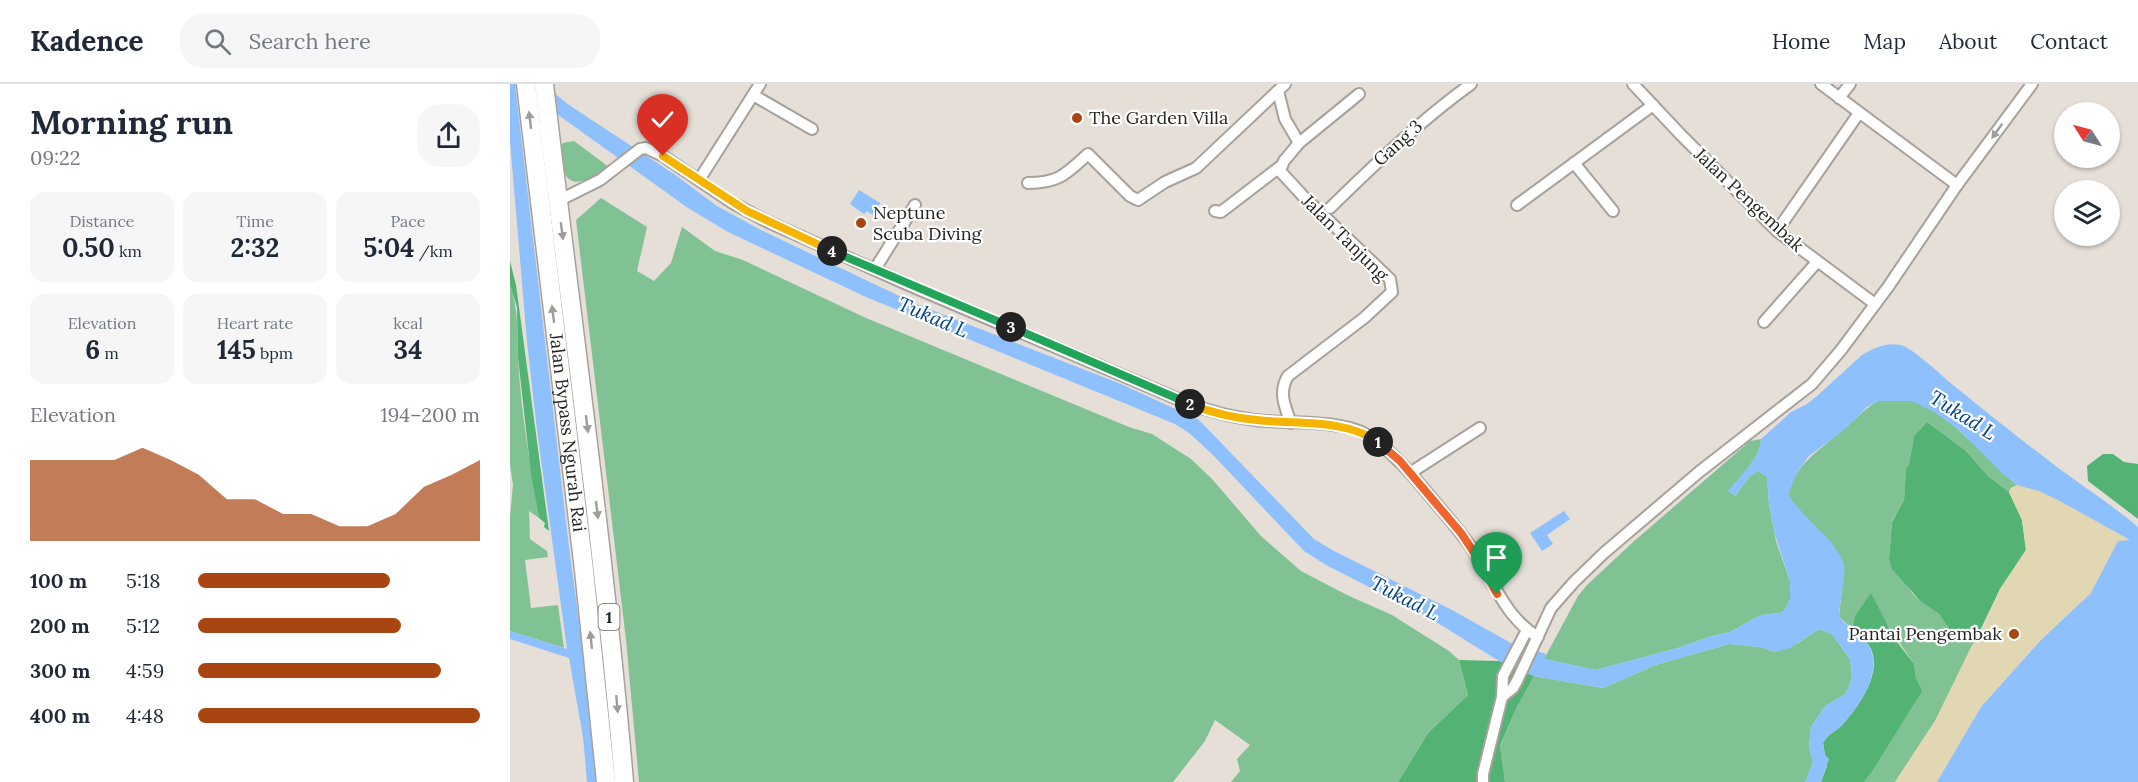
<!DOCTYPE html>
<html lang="en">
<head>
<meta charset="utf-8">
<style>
	:root { --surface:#fff; --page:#f6f6f7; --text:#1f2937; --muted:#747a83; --line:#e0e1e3; --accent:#a94511 }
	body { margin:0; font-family:Lora,serif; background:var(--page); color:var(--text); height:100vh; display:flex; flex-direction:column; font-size:22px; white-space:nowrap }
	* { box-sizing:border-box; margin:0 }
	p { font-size:20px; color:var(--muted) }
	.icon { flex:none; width:33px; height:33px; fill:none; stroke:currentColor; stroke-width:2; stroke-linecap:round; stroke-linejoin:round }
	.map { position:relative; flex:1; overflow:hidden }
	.drawer { display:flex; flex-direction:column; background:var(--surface); width:510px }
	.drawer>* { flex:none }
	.needle { width:39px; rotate:306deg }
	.buttons { position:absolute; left:1544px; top:18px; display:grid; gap:12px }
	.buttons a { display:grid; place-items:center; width:66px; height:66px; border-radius:50%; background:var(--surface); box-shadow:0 2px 4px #0004; font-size:30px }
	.pin { position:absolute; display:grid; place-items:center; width:51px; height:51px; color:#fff; margin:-62px -26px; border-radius:50% 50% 50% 0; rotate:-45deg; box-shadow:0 0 6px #0007 }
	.pin .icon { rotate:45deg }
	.km { position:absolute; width:30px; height:30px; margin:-15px; border-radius:50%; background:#222; color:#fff; font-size:16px; line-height:30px; text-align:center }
	.round { display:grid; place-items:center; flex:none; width:63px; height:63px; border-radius:24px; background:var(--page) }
	.summary { display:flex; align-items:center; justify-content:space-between; height:102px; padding:0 30px }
	h1 { font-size:33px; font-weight:700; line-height:45px }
	.stats { display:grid; grid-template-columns:repeat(3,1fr); gap:9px; height:102px; padding:6px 30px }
	.stats div { display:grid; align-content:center; border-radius:15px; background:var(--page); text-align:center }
	.stats b { font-size:26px; font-weight:700 }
	.stats small { font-size:16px; font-weight:400 }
	.stats p { font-size:16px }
	.chart { height:168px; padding:12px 30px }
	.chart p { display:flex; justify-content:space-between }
	.chart svg { width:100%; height:108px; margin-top:6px; fill:var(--accent); opacity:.7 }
	ul { padding:0 30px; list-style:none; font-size:20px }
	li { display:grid; grid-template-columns:96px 72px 1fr; align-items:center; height:45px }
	li i { height:15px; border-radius:8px; background:var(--accent) }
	header { display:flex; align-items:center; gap:36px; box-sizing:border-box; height:84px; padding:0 30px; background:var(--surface); border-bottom:2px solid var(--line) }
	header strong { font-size:28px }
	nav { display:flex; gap:33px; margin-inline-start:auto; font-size:21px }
	.search { width:420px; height:54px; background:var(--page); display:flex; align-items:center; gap:15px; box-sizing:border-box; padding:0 21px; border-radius:24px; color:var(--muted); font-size:22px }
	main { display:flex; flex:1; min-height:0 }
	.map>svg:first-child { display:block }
	.green { fill:#81c294 }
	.forest { fill:#53b375 }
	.sand { fill:#e1d7b2 }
	.water { fill:#8ec0fe }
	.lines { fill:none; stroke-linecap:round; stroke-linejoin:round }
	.minor-casing { stroke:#a7a19a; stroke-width:14 }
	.trunk-casing { stroke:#a7a19a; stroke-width:21 }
	.minor { stroke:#fff; stroke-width:10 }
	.trunk { stroke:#fff; stroke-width:18 }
	.oneway { fill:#9e9d9c }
	.split-1-casing { stroke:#fff; stroke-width:12 }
	.split-2-casing { stroke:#fff; stroke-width:12 }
	.split-3-casing { stroke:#fff; stroke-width:12 }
	.split-4-casing { stroke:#fff; stroke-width:12 }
	.split-5-casing { stroke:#fff; stroke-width:12 }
	.split-1 { stroke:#f0652b; stroke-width:8 }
	.split-2 { stroke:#f5b400; stroke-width:8 }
	.split-3 { stroke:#22a559; stroke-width:8 }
	.split-4 { stroke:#22a559; stroke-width:8 }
	.split-5 { stroke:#f5b400; stroke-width:8 }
	.poi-dot { fill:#a94511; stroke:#fff; stroke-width:2 }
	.labels { text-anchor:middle; stroke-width:4.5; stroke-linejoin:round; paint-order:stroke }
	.shield { fill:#fff; stroke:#686664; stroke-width:1.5 }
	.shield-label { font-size:16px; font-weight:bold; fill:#272522 }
	.poi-label { font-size:18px; fill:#272522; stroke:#fff; text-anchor:start }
	.street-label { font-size:18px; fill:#272522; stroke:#fff }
	.water-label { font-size:20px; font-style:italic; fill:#004286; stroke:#fff }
</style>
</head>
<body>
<header>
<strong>Kadence</strong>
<div class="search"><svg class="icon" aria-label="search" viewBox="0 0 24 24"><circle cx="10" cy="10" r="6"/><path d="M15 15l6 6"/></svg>Search here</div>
<nav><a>Home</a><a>Map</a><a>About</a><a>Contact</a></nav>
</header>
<main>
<section class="drawer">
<div class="summary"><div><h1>Morning run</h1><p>09:22</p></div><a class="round"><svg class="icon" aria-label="share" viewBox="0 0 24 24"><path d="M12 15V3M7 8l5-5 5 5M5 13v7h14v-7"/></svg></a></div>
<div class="stats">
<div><p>Distance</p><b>0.50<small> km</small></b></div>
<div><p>Time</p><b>2:32</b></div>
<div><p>Pace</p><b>5:04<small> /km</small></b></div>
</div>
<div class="stats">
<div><p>Elevation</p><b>6<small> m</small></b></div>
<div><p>Heart rate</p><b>145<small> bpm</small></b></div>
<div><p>kcal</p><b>34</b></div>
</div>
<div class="chart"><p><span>Elevation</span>194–200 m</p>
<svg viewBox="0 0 160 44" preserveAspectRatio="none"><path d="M0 44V11L10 11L20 11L30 11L40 6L50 11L60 17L70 27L80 27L90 33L100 33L110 38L120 38L130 33L140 22L150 17L160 11V44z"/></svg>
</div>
<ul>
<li><b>100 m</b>5:18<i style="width:68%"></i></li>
<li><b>200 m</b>5:12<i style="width:72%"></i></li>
<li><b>300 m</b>4:59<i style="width:86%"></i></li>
<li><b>400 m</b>4:48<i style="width:100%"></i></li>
</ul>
</section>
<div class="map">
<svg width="1628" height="698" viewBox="0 0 1628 698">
	<rect width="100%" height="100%" fill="#e6dfd8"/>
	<g class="green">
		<path d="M64,57L99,83C81,94 56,112 52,78C51,70 49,65 53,59Z"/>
		<path d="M91,114L137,143L127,187L144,197L161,179L172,143L205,167L233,176L356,234L619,343L642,350L681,375L702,395L751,452L791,487L837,511L882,531L939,567L949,576L958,611L918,649L888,698H721L730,687L727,675L740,661L705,636L695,657L663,698H129L116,556L66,136Z"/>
		<path d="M0,201C9,226 7,248 8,274C11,327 20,381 29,434L19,427L20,455L37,467L38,473L15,476L21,524L48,521L54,564L0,547V433L3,401L0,380Z"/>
		<path d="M1368,317C1380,317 1394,314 1406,318C1438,327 1479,379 1507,401L1501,404L1499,408L1478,392L1455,366L1417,338L1404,352L1399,380L1396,385L1394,416L1382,437L1379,475L1402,509L1411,518L1429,530L1444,552L1465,557L1425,637L1385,698H1354L1361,689L1406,594L1404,580L1376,539L1345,532L1342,544L1329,533L1333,494L1326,466L1284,420L1278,410C1286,380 1306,369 1328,350C1342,339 1352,326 1368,317Z"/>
		<path d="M1251,355C1251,374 1230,392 1219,407L1225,412L1240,392L1248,387L1257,393L1259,420L1266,457L1280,497V515L1275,526L1270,529L1251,531L1220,548L1202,552L1168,564L1086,586L1034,575L1068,512L1077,501L1122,459L1240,357Z"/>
		<path d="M1309,545L1322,550L1340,575L1342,593L1338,605L1335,610L1315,622L1301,643L1299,662L1303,679L1295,698H995L990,663L1006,625L1024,592L1093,604L1145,581L1219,560L1251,563L1264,568L1288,559Z"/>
	</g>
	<g class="forest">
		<path d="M0,177L6,201L39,447L34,443L35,439L29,434L21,390L8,274L7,223L0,201Z"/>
		<path d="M1417,338L1455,366L1478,392L1499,408L1512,436L1516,466L1490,505L1465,557L1444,552L1429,530L1411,518L1382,485L1379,475L1382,438L1394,416L1396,385L1399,380L1404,352Z"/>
		<path d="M1593,370H1603L1614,378L1628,380V435L1578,397L1577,382Z"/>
		<path d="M1361,509L1384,554L1404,580L1406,594L1412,607L1361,689L1354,698H1311L1317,682L1313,659C1318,649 1326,648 1333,640C1349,622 1372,590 1361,565C1357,557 1349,550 1342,544L1345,532Z"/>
		<path d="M949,576L989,577L1024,592L1006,625L990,662L995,698H888L918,649L958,611Z"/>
	</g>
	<path class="sand" d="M1507,401C1537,403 1594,441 1622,457L1594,487L1581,509L1530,557L1471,623L1427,698H1385L1425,637L1461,563L1474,542L1490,505L1516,466L1512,436L1499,408L1501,404Z"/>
	<g class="water">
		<path d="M0,0H33L59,21L164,90L207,122L251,146L404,219L611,300L689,336L804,455L824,467L942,526L1001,559L1036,570L1035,575L1086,586L1168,564L1202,552L1220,548L1251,531L1270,529L1275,526L1280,515V497L1265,451L1259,420L1257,393L1248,387L1240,392L1225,412L1218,407C1230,392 1251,374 1251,355L1281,328L1297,320L1307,312L1352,271C1364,264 1375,258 1391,261C1400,263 1430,289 1438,297C1474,326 1510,355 1547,383C1574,403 1602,421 1628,443V698H1427L1471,623L1530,557L1581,509L1608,457L1620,456L1548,416L1529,407L1507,401L1492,389L1449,346L1424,328L1402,317H1368L1357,323L1329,350L1299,372L1288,387L1278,410C1292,435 1326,454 1334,481C1336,490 1329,521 1329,533C1338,543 1349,548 1357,559C1375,585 1351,620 1333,640C1327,647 1318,649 1313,659L1315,671L1319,675L1311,698H1295L1303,679L1299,662L1301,643L1315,622L1335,610L1338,605L1342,593L1340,575L1322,550L1309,545L1280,564L1264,568L1251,563L1219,560L1145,581L1093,604L1024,592L989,577L918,533L816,481L794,467L702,370L679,349L665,340L356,213L218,148L178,124L5,0L59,463L78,605L87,698H77L73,653L59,574L0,555V547L57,565L27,346L17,258L0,57Z"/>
		<path d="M349,106L370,119L363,131L357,127L354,130L340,120Z"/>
		<path d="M1054,427L1060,435L1037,451L1043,460L1032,467L1020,449Z"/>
	</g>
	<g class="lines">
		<defs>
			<g id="minor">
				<path d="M1123,0L1171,51L1267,147L1365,220"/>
				<path d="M1311,0L1447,101"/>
				<path d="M768,7L775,35L789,59L774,77L770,87L793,112L880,195L882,208L854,234L778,292C768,308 775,323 781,339"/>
				<path d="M243,11L302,45"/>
				<path d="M1329,14L1340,0"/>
				<path d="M789,59L849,10"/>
				<path d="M1064,79L1103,127"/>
				<path d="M189,96L250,0"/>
				<path d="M518,99C549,99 556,90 578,70L620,112L628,116L655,98L686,84L775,0"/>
				<path d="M48,117L90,96L130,65L136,64L153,72L221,118L256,137L401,202L675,318C698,327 720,333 745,336C775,340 832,335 857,351C884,368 904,393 924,417C940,436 956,454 969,475C986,504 998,535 1028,553"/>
				<path d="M1007,121L1143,21"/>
				<path d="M820,124C865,80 910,37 961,0"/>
				<path d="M705,127L711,128L771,82"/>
				<path d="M1267,147L1349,29"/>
				<path d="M365,185L405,121"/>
				<path d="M1254,238L1307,178"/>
				<path d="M900,389L970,344"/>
				<path d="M992,613L1003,604L1007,597L1041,524L1064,498L1094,469L1189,388L1302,300L1331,266L1378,203L1447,101L1522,0"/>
				<path d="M973,698V690L992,613L993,592L1017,546"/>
			</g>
			<g id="trunk">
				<path id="s1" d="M16,0L74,486L96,698"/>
				<path d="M34,0C61,233 94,464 114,698"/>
			</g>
		</defs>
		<use href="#minor" class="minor-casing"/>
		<use href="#trunk" class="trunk-casing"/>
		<use href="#minor" class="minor"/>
		<use href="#trunk" class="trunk"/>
	</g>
	<defs><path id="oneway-solid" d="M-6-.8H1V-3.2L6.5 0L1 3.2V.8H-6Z" transform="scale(1.5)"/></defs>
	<g class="oneway">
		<use href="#oneway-solid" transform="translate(20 36) rotate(-97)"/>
		<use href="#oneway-solid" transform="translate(1487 47) rotate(126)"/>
		<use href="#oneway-solid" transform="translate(52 147) rotate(82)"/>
		<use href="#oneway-solid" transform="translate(43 230) rotate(-97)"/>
		<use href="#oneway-solid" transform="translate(77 340) rotate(83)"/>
		<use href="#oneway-solid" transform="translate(87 426) rotate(83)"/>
		<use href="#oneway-solid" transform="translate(81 556) rotate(-96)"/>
		<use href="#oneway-solid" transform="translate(107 620) rotate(85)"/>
	</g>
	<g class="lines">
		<defs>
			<path id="split-1" d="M868,358L890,377L951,449L969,476L987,510"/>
			<path id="split-2" d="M680,320C702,329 723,334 747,336C787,341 833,334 868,358"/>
			<path id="split-3" d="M501,243L680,320"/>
			<path id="split-4" d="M322,167L501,243"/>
			<path id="split-5" d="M153,72L237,127L322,167"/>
		</defs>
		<use href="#split-1" class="split-1-casing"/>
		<use href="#split-2" class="split-2-casing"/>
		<use href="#split-3" class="split-3-casing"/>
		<use href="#split-4" class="split-4-casing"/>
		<use href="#split-5" class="split-5-casing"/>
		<use href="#split-1" class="split-1"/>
		<use href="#split-2" class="split-2"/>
		<use href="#split-3" class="split-3"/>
		<use href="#split-4" class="split-4"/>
		<use href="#split-5" class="split-5"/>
	</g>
	<g class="poi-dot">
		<circle cx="567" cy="34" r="6"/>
		<circle cx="351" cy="139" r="6"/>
		<circle cx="1504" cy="550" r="6"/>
	</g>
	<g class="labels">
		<rect class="shield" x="88.5" y="520" width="21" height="26" rx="4.5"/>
		<g class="shield-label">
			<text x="99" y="539">1</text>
		</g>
		<g class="poi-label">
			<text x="579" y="40">The Garden Villa</text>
			<text x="363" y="135">Neptune<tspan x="363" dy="21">Scuba Diving</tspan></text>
			<text x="1492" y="556" text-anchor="end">Pantai Pengembak</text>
		</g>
		<g class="street-label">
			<text transform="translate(888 59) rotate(-42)" y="6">Gang 3</text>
			<text transform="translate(1239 116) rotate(43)" y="6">Jalan Pengembak</text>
			<text transform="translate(835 154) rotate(45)" y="6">Jalan Tanjung</text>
			<text dy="6" stroke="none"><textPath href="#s1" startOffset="351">Jalan Bypass Ngurah Rai</textPath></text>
		</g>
		<g class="water-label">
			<text transform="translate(423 233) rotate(23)" y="7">Tukad L</text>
			<text transform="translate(1453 331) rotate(32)" y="7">Tukad L</text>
			<text transform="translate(895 514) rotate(27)" y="7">Tukad L</text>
		</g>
	</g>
</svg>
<div class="buttons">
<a><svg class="needle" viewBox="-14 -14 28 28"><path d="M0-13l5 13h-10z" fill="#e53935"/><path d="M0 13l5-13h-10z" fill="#747a83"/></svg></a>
<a><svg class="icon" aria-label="layers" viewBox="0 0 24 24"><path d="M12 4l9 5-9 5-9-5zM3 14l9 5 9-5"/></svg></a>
</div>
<div class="pin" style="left:987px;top:510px;background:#1e9e55"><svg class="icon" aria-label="arrive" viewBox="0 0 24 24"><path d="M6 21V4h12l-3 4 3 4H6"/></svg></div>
<div class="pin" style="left:153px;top:72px;background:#d93025"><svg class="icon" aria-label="check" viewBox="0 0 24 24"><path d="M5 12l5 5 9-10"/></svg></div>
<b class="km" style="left:868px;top:358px">1</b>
<b class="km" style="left:680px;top:320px">2</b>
<b class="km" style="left:501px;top:243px">3</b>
<b class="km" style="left:322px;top:167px">4</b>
</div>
</main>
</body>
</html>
